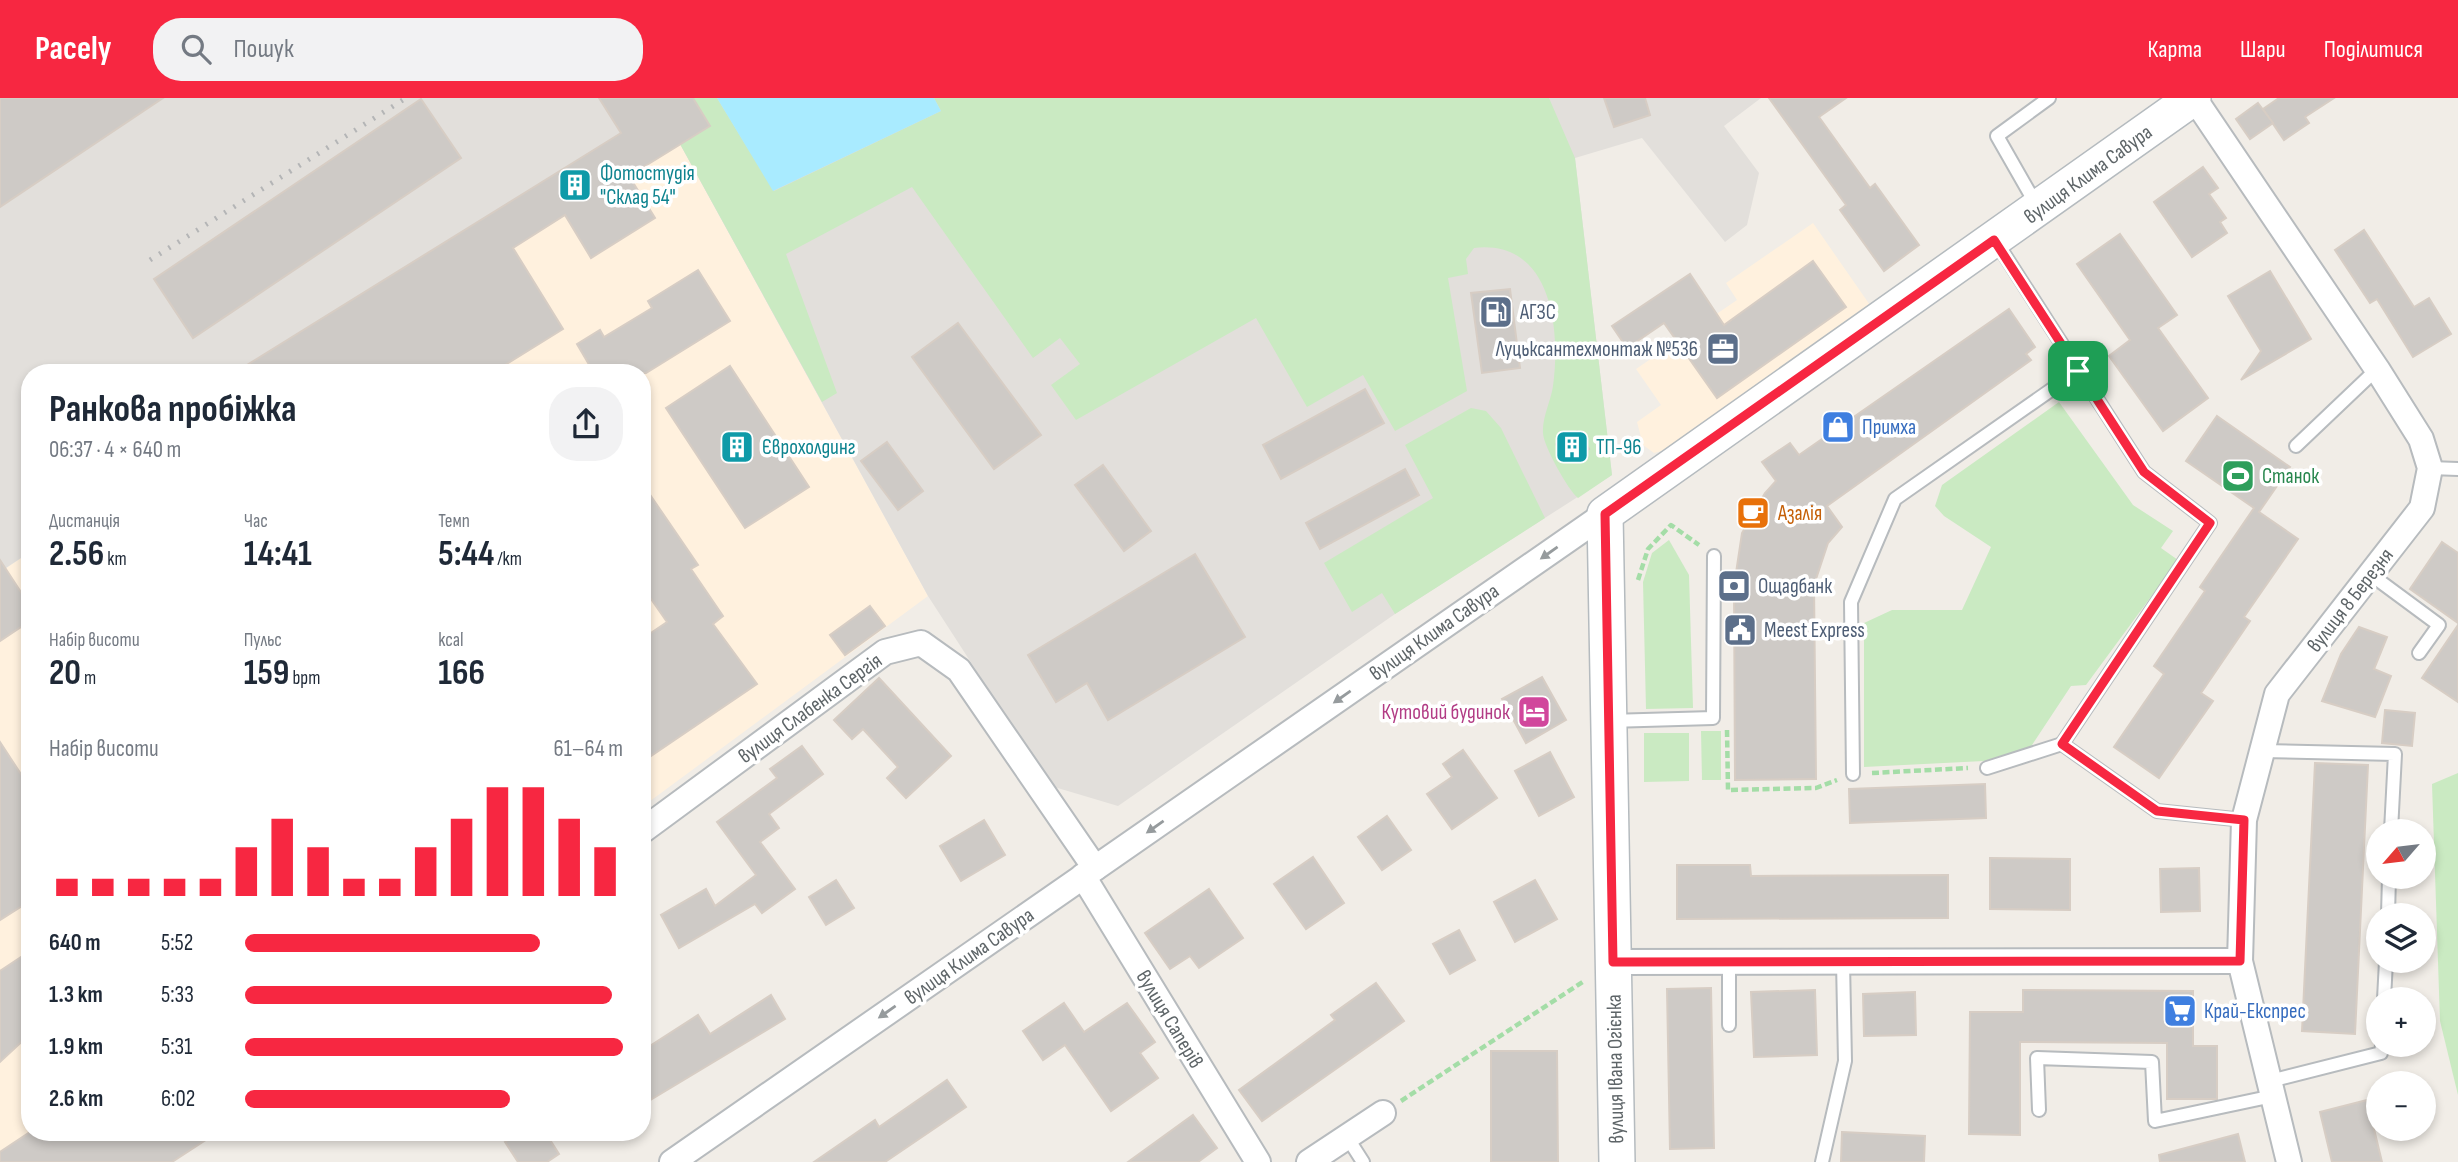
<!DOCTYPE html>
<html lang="uk">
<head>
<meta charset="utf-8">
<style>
	:root { --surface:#fff; --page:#f2f2f3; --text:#1f2937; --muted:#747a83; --accent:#f72741 }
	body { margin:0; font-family:"Sofia Sans Condensed",sans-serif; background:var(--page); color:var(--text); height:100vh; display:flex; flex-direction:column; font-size:26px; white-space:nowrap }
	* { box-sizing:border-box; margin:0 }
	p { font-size:23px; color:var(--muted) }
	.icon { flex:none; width:38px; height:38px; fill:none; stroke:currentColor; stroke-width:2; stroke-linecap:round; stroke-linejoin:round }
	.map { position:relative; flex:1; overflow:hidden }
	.side { position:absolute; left:21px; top:266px; width:630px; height:777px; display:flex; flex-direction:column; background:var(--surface); border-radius:28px; box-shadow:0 4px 10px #0003 }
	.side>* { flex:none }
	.needle { width:46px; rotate:242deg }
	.tools { position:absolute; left:2366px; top:721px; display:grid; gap:14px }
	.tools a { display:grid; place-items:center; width:70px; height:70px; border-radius:50%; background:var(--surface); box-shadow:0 4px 10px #0003; font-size:35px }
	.pin { position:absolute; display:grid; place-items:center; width:60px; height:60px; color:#fff; margin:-30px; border-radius:14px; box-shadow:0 4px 10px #0006 }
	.round { display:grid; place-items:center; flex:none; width:74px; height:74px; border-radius:28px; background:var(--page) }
	.head { display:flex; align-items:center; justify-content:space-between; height:119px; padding:0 28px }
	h1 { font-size:38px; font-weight:700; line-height:52px }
	.figures { display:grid; grid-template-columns:repeat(3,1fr); gap:10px; height:119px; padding:7px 28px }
	.figures div { display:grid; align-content:center }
	.figures b { font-size:35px; font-weight:700 }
	.figures small { font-size:19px; font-weight:400 }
	.figures p { font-size:19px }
	.chart { height:196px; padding:14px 28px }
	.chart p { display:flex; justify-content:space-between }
	.chart svg { width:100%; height:126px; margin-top:7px; stroke:var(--accent); stroke-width:6 }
	ul { padding:0 28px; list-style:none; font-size:23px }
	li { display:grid; grid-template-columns:112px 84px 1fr; align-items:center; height:52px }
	li i { height:18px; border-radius:9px; background:var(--accent) }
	header { display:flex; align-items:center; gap:42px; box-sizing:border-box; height:98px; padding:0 35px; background:var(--accent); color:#fff }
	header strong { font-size:33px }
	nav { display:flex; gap:38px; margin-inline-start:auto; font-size:24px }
	.search { width:490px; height:63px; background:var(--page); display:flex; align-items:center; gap:18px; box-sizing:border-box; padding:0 24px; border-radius:28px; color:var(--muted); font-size:26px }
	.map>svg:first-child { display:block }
	.commercial { fill:#fff1de }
	.industrial { fill:#e2dfdb }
	.green { fill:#caeac2 }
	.water { fill:#a9ebff }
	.building { fill:#cecac6; stroke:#d7cdc4; stroke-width:2 }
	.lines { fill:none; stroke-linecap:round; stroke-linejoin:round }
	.lane-casing { stroke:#b7bbbe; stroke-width:16 }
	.street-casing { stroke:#b7bbbe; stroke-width:28 }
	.secondary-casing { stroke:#b5bbbf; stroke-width:38 }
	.path { stroke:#a4dda7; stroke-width:4.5; stroke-dasharray:7 3.5; stroke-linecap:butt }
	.lane { stroke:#fff; stroke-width:12 }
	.street { stroke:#fff; stroke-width:24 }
	.secondary { stroke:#fff; stroke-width:35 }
	.rail { stroke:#b4b5b6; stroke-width:5; stroke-dasharray:2 9; stroke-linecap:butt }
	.oneway { fill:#969b9d }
	.route-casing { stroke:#fff; stroke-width:14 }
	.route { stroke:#f72741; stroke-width:9 }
	.labels { text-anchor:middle; stroke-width:7; stroke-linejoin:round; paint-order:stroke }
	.culture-label { font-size:21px; fill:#0d838f; stroke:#fff; text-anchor:start }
	.street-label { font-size:21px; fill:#5e6568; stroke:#fff }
	.service-label { font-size:21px; fill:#4e5e75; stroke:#fff; text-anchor:start }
	.shop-label { font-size:21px; fill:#366cbe; stroke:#fff; text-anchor:start }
	.leisure-label { font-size:21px; fill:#27864d; stroke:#fff; text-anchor:start }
	.food-label { font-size:21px; fill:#c56008; stroke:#fff; text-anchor:start }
	.hotel-label { font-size:21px; fill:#b23c85; stroke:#fff; text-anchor:end }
</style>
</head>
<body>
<header>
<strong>Pacely</strong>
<div class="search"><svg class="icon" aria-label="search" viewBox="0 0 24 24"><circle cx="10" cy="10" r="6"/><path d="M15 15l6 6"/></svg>Пошук</div>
<nav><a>Карта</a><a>Шари</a><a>Поділитися</a></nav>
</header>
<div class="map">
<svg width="2458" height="1064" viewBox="0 0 2458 1064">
	<rect width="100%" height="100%" fill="#f1ede7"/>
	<g class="commercial">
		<path d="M680,46L928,498L642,709V275H312Z"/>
		<path d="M1813,125L1872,210L1665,352L1654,355L1643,347L1637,324L1661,307L1636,271L1737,202L1726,185Z"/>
		<path d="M30,454V1034H217L172,1064H0V474Z"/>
	</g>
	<path class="industrial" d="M0,0H1761L1724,28L1759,75L1747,127L1725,144L1642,40L1575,60L1612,377L1395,516L1118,708L1051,688L928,498L680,46L312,275H30V454L0,474Z"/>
	<g class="green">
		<path d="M693,0H717L774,93L941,13L934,0H1549L1575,60L1612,377L1578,400C1568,392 1543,347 1543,335C1542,319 1551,303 1553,288C1561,229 1551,141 1474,150L1466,161L1468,176L1448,180L1467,293L1395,333L1363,277L1307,309L1256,220L1076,322L1051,287L1080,266L1060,240L1033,260L912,89L786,156L837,295L822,304L680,46Z"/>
		<path d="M2059,304L2133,407L2173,433L2161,450L2178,462L2086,587L2071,588L2030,650L1984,663L1864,669V525L1892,512H1962L1991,449L1944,418L1935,408L1942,387Z"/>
		<path d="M1471,310L1486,313L1501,330L1545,420L1395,516L1382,495L1352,514L1324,465L1433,400L1405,347Z"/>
		<path d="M1669,442L1689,477L1693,610L1646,611L1643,484L1652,455Z"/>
		<path d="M1701,633H1721V682H1702Z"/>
		<path d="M1644,635H1689V683L1644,684Z"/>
		<path d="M2458,675V997L2440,923L2432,686Z"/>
	</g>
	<path class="water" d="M717,0H934L941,13L773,93Z"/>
	<g class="building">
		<path d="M0,0H163L0,109Z"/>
		<path d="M599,0H693L710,28L629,78L655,120L591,160L565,117L513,150L563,231L492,275H234L621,35Z"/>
		<path d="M1604,0H1645L1650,17L1614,29Z"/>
		<path d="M1769,0H1846L1819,19L1870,90L1875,86L1919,147L1884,173L1840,112L1846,107Z"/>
		<path d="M2279,0H2334L2305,19L2309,25L2284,42L2263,11Z"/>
		<path d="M421,1L461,60L193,240L154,181Z"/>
		<path d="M2258,5L2273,25L2250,41L2236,21Z"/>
		<path d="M2203,69L2218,90L2209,96L2226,120L2220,124L2227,135L2192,159L2154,104Z"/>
		<path d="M2364,132L2414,209L2429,200L2451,236L2413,259L2377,201L2370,205L2335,152Z"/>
		<path d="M2120,136L2177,217L2158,230L2208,300L2163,333L2109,258L2130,242L2077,166Z"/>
		<path d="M1813,163L1846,209L1717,300L1664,225L1627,250L1612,228L1690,176L1724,227Z"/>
		<path d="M698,172L730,223L646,275H594L577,246L600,232L604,239L652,210L648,203Z"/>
		<path d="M2270,173L2311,241L2241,282L2261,253L2228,198Z"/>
		<path d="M1510,191L1520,270L1482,275L1471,195Z"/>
		<path d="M2009,211L2035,249L2026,256L2031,262L1827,408L1842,429L1828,445L1814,487L1816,681L1735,682L1734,488L1742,435L1765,395L1776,383L1762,364L1790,345L1799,357Z"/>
		<path d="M958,225L1041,337L994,371L912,259Z"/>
		<path d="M730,268L809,389L745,430L666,310Z"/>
		<path d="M1365,291L1384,325L1281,381L1263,347Z"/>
		<path d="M2217,318L2290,369L2259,414L2298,441L2244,519L2250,523L2201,595L2213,603L2159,680L2114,649L2164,576L2154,568L2205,493L2200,489L2254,410L2186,363Z"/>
		<path d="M1577,333L1589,351L1567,364L1556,346Z"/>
		<path d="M887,344L923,393L898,412L861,363Z"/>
		<path d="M1103,367L1151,433L1124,453L1075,387Z"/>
		<path d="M1405,371L1419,397L1320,451L1306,425Z"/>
		<path d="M642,385L698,467L691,471L723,518L713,526L757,586L642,664V541L667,524L642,488Z"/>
		<path d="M2442,444L2458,455V525L2410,491Z"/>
		<path d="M1195,456L1245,539L1108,622L1087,585L1056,604L1028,557Z"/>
		<path d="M0,462L30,508V523L0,543Z"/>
		<path d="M870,508L885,528L845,557L830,537Z"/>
		<path d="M2458,527V604L2422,580Z"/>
		<path d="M2359,529L2387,539L2374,571L2391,578L2375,619L2322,603L2341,556Z"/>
		<path d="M1542,579L1566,622L1526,645L1502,601Z"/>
		<path d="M879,580L951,658L906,700L887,680L898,669L863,631L852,641L834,622Z"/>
		<path d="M2385,612L2415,615L2412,648L2382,645Z"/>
		<path d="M0,644L30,690V803L0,822Z"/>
		<path d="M802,648L823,676L769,716L779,730L760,744L795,791L762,815L755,806L679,850L661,817L706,791L715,808L756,777L717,724L777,680L770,671Z"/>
		<path d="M1463,652L1497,700L1452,731L1427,696L1452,679L1443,666Z"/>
		<path d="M1550,654L1574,699L1539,718L1515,673Z"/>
		<path d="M2315,665L2368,667L2355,936L2302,933Z"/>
		<path d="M1985,686L1986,720L1850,725L1849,691Z"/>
		<path d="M1387,718L1411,752L1382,772L1358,739Z"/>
		<path d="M984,722L1005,757L961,783L940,748Z"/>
		<path d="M1313,759L1344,805L1306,831L1274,786Z"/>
		<path d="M1990,760L2070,761V812L1990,811Z"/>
		<path d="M1677,767H1750L1751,778L1948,777V820L1677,821Z"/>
		<path d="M2199,770L2200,813L2161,814L2160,771Z"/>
		<path d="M836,782L854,810L826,827L809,799Z"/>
		<path d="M1535,782L1557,821L1515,844L1494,804Z"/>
		<path d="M1209,791L1243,840L1199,870L1190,858L1170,871L1145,835Z"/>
		<path d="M1459,832L1475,862L1450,876L1433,846Z"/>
		<path d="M30,853V936L0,964V873Z"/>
		<path d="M1376,885L1404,923L1262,1023L1239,992L1335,922L1331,917Z"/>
		<path d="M1711,890L1714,1050L1670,1051L1667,891Z"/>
		<path d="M1815,892L1817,957L1754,959L1751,894Z"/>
		<path d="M2023,892L2193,893V948H2217V1001H2167V945L2020,944V1037L1969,1036L1970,914H2023Z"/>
		<path d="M1915,894L1916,937L1864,938L1863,896Z"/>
		<path d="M771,897L785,921L642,1007V953L698,917L710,936Z"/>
		<path d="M1064,905L1084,934L1127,905L1155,944L1140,955L1158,980L1111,1013L1065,947L1043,962L1023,933Z"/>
		<path d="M1491,953H1557L1558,1064H1491Z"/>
		<path d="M947,982L966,1009L885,1064H814L875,1022L879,1029Z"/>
		<path d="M2367,1002L2382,1064H2332L2320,1014Z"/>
		<path d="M1193,1017L1217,1050L1198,1064H1128Z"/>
		<path d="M30,1034H218L172,1064H0V1054Z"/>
		<path d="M520,1034H545L559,1056L547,1064H518L505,1044Z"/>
		<path d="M1842,1034L1925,1038L1924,1064H1841Z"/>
		<path d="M2238,1036L2245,1064H2160L2159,1057Z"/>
	</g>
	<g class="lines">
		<defs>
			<g id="lane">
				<path d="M2037,108L1997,38L2049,0"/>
				<path d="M1995,142L2144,374L2210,425L2062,646L2157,713L2244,722"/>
				<path d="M2296,348L2377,271"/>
				<path d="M2430,370L2458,371"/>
				<path d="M2370,476L2439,527L2419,555"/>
				<path d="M1609,623L1713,620L1714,458"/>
				<path d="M2262,653L2395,656L2391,733"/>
				<path d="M1987,670L2062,646"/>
				<path d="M1853,676L1851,504L1895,401L2078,273"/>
				<path d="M2388,817L2389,779"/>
				<path d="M1729,864V927"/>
				<path d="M2384,901L2386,863"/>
				<path d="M2270,983L2381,955L2382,947"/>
				<path d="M2039,1012L2037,960L2152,964L2155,1023L2273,998"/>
				<path d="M1347,1039L1363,1064"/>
				<path d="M1822,1064L1845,963L1843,864"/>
			</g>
			<g id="street">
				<path d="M2194,0L2377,271L2421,341L2430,370L2422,410L2277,596L2244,722L2240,863L2289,1064"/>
				<path d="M642,733L885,554L921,545L959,572L1095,770"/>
				<path d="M1083,778L1258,1064"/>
				<path d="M1613,864L2240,863"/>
				<path d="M672,1064L1605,416"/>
				<path d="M1309,1064L1383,1015"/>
			</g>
			<path id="secondary" d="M1617,1064L1605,416L2193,0"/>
		</defs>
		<use href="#lane" class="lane-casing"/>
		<use href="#street" class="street-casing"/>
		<use href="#secondary" class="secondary-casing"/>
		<g class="path">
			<path d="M1638,482L1648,451L1671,427L1699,447"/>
			<path d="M1727,632L1728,692L1816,690L1837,682"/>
			<path d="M1872,675L1968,670"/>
			<path d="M1401,1003L1584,883"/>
		</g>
		<use href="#lane" class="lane"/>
		<use href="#street" class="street"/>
		<use href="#secondary" class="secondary"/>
		<path class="rail" d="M150,162L406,0"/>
	</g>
	<defs><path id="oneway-solid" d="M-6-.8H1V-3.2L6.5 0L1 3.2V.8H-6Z" transform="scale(1.75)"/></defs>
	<g class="oneway">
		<use href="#oneway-solid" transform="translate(1549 455) rotate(145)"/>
		<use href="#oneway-solid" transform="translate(1342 599) rotate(145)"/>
		<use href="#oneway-solid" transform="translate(1155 729) rotate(145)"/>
		<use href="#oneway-solid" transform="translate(887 914) rotate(145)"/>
	</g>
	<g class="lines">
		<defs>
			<path id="route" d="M1994,142L2144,374L2210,425L2062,646L2157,713L2244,722L2240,863L1613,864L1605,416Z"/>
		</defs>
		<use href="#route" class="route-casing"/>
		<use href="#route" class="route"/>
	</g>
	<defs>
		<symbol id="building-square" viewBox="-11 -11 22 22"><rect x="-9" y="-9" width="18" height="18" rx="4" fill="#0f9aa8" stroke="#fff"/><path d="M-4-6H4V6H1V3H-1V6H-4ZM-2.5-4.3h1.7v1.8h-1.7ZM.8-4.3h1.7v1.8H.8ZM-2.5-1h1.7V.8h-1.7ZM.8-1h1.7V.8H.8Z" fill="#fff"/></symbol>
		<symbol id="fuel-square" viewBox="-11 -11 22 22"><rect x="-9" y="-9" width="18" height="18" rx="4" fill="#5c6f8a" stroke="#fff"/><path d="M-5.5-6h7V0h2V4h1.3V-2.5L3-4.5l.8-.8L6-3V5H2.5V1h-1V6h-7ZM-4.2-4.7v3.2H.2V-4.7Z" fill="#fff"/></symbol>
		<symbol id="office-square" viewBox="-11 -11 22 22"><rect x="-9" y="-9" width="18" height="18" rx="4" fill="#5c6f8a" stroke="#fff"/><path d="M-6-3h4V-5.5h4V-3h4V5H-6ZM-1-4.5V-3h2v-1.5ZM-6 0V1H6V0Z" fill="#fff"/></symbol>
		<symbol id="shop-square" viewBox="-11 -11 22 22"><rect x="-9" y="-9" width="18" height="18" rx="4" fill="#3f7fe0" stroke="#fff"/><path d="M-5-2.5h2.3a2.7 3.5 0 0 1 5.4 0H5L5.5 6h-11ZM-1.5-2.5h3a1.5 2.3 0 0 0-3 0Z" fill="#fff"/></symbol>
		<symbol id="stadium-square" viewBox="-11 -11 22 22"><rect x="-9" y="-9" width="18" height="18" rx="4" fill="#2e9e5b" stroke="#fff"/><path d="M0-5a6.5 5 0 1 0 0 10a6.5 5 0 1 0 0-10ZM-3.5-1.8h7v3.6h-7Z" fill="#fff"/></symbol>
		<symbol id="cafe-square" viewBox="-11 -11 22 22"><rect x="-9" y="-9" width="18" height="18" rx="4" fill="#e8710a" stroke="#fff"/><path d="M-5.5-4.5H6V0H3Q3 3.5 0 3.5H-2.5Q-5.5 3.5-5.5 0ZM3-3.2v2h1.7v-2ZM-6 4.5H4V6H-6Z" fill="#fff"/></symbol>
		<symbol id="bank-square" viewBox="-11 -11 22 22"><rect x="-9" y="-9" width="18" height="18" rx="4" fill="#5c6f8a" stroke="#fff"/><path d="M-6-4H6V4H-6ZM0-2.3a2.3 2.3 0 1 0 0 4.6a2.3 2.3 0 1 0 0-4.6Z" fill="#fff"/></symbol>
		<symbol id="civic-square" viewBox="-11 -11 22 22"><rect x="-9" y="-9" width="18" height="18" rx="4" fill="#5c6f8a" stroke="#fff"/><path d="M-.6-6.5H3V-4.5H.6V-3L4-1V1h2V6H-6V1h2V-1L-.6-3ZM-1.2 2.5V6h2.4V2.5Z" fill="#fff"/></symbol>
		<symbol id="hotel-square" viewBox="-11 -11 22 22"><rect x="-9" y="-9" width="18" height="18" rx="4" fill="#d1479c" stroke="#fff"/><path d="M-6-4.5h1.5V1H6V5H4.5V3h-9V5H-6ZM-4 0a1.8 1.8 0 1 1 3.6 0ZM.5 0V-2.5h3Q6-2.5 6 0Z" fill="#fff"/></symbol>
		<symbol id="supermarket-square" viewBox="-11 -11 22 22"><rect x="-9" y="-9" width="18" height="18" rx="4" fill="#3f7fe0" stroke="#fff"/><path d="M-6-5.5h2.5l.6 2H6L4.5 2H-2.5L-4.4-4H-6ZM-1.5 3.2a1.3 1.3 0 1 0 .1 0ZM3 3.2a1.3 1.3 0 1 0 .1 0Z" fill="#fff"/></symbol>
	</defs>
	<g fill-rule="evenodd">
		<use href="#building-square" x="556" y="68" width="38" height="38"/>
		<use href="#fuel-square" x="1477" y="195" width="38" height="38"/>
		<use href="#office-square" x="1704" y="232" width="38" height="38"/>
		<use href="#shop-square" x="1819" y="310" width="38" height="38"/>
		<use href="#building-square" x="718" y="330" width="38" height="38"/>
		<use href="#building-square" x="1553" y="330" width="38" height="38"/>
		<use href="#stadium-square" x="2219" y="359" width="38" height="38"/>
		<use href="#cafe-square" x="1734" y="396" width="38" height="38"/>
		<use href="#bank-square" x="1715" y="469" width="38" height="38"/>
		<use href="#civic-square" x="1721" y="513" width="38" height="38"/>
		<use href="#hotel-square" x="1515" y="595" width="38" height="38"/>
		<use href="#supermarket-square" x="2161" y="894" width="38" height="38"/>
	</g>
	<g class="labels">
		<g class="culture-label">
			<text x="600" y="82">Фотостудія<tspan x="600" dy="24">"Склад 54"</tspan></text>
			<text x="762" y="356">Єврохолдинг</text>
			<text x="1596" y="356">ТП-96</text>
		</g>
		<g class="street-label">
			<text transform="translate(2088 76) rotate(-36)" y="7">вулиця Клима Савура</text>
			<text transform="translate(2350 502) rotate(-52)" y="7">вулиця 8 Березня</text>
			<text transform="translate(1434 534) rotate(-35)" y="7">вулиця Клима Савура</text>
			<text transform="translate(810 610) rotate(-36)" y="7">вулиця Слабенка Сергія</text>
			<text transform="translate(969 858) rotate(-35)" y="7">вулиця Клима Савура</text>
			<text transform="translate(1170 921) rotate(59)" y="7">вулиця Саперів</text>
			<text transform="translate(1615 971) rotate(-91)" y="7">вулиця Івана Огієнка</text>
		</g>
		<g class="service-label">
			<text x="1520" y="221">АГЗС</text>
			<text x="1698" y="258" text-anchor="end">Луцьксантехмонтаж №536</text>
			<text x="1758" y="495">Ощадбанк</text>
			<text x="1764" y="539">Meest Express</text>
		</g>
		<g class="shop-label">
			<text x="1862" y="336">Примха</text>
			<text x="2204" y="920">Край-Експрес</text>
		</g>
		<g class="leisure-label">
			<text x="2262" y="385">Станок</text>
		</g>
		<g class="food-label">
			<text x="1778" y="422">Азалія</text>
		</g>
		<g class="hotel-label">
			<text x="1510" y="621">Кутовий будинок</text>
		</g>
	</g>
</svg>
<div class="tools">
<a><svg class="needle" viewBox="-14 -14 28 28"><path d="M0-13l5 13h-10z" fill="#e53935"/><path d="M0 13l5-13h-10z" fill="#747a83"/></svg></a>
<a><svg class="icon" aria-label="layers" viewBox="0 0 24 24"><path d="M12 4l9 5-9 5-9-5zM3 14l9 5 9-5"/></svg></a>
<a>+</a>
<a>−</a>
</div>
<div class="pin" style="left:2078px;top:273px;background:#1e9e55"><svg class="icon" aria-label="arrive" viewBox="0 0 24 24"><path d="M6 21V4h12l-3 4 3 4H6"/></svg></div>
<section class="side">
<div class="head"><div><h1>Ранкова пробіжка</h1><p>06:37 · 4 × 640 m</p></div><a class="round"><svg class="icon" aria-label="share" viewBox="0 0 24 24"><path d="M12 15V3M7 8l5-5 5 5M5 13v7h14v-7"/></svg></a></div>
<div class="figures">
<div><p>Дистанція</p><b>2.56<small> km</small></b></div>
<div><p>Час</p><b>14:41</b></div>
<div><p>Темп</p><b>5:44<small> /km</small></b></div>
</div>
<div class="figures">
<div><p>Набір висоти</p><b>20<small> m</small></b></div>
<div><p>Пульс</p><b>159<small> bpm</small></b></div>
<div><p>kcal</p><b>166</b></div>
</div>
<div class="chart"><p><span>Набір висоти</span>61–64 m</p>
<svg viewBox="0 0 160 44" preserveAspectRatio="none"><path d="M5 44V38M15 44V38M25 44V38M35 44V38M45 44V38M55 44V27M65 44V17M75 44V27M85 44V38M95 44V38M105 44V27M115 44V17M125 44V6M135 44V6M145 44V17M155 44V27"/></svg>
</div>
<ul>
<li><b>640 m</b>5:52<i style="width:78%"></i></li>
<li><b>1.3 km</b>5:33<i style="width:97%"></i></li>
<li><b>1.9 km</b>5:31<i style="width:100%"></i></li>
<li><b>2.6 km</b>6:02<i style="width:70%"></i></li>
</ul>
</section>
</div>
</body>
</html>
